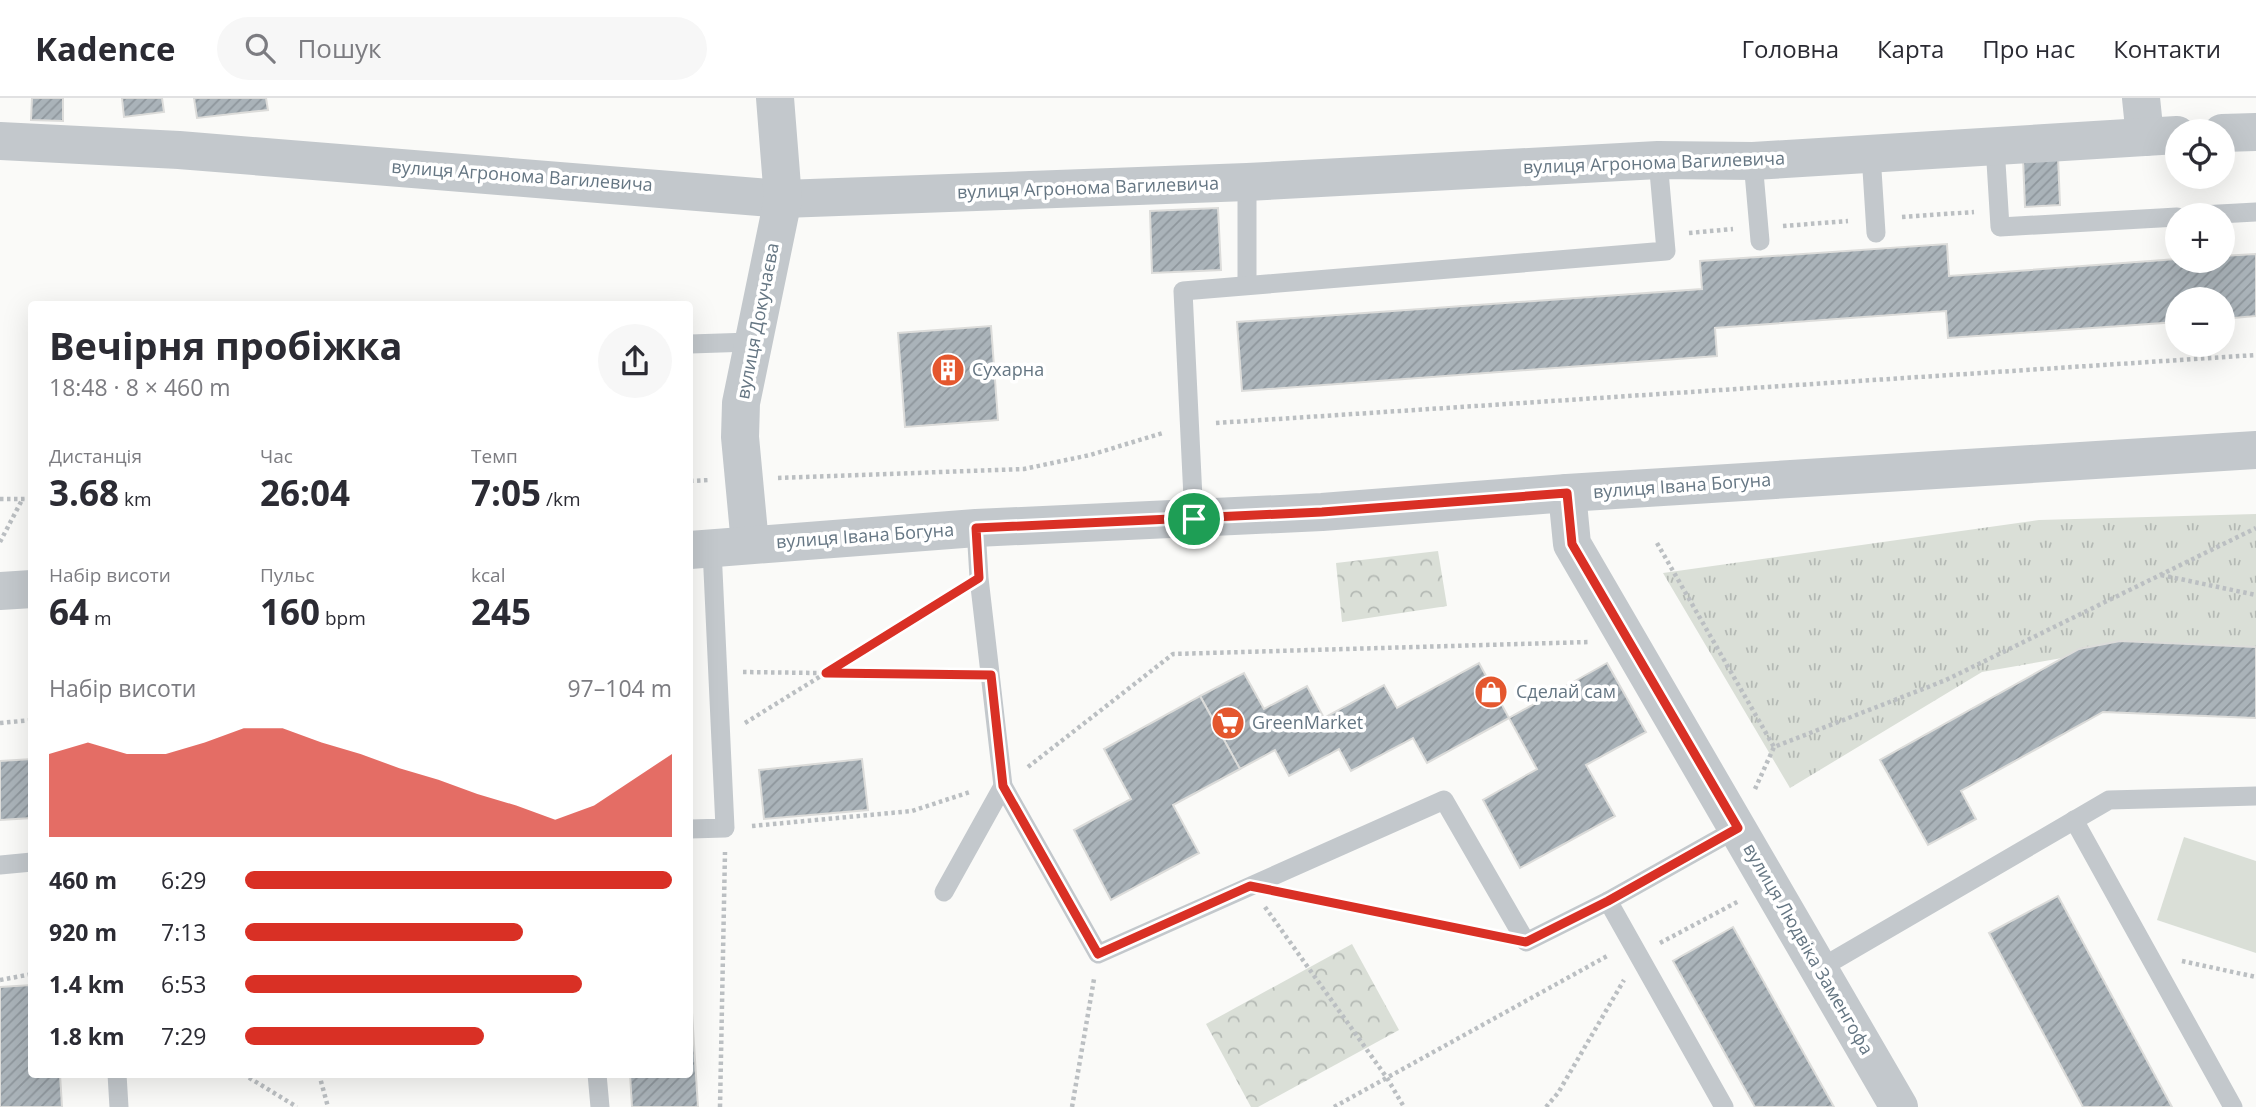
<!DOCTYPE html>
<html lang="uk">
<head>
<meta charset="utf-8">
<style>
	:root { --surface:#fff; --page:#f7f7f7; --text:#2b2b33; --muted:#7c7c81; --line:#e1e1e2; --accent:#d93025 }
	body { margin:0; font-family:"Open Sans",sans-serif; background:var(--page); color:var(--text); height:100vh; display:flex; flex-direction:column; font-size:26px; white-space:nowrap }
	* { box-sizing:border-box; margin:0 }
	p { font-size:23px; color:var(--muted) }
	.icon { flex:none; width:38px; height:38px; fill:none; stroke:currentColor; stroke-width:2; stroke-linecap:round; stroke-linejoin:round }
	.map { position:relative; flex:1; overflow:hidden }
	.side { position:absolute; left:28px; top:203px; width:665px; height:777px; display:flex; flex-direction:column; background:var(--surface); border-radius:7px; box-shadow:0 7px 28px #0002 }
	.side>* { flex:none }
	.tools { position:absolute; left:2165px; top:21px; display:grid; gap:14px }
	.tools a { display:grid; place-items:center; width:70px; height:70px; border-radius:50%; background:var(--surface); box-shadow:0 7px 28px #0002; font-size:35px }
	.pin { position:absolute; display:grid; place-items:center; width:60px; height:60px; color:#fff; margin:-30px; border:4px solid #fff; border-radius:50%; box-shadow:0 2px 7px #0007 }
	.round { display:grid; place-items:center; flex:none; width:74px; height:74px; border-radius:37px; background:var(--page) }
	.headline { display:flex; align-items:center; justify-content:space-between; height:119px; padding:0 21px }
	h1 { font-size:38px; font-weight:700; line-height:52px }
	.stats { display:grid; grid-template-columns:repeat(3,1fr); gap:10px; height:119px; padding:7px 21px }
	.stats div { display:grid; align-content:center }
	.stats b { font-size:35px; font-weight:700 }
	.stats small { font-size:19px; font-weight:400 }
	.stats p { font-size:19px }
	.chart { height:196px; padding:14px 21px }
	.chart p { display:flex; justify-content:space-between }
	.chart svg { width:100%; height:126px; margin-top:7px; fill:var(--accent); opacity:.7 }
	ul { padding:0 21px; list-style:none; font-size:23px }
	li { display:grid; grid-template-columns:112px 84px 1fr; align-items:center; height:52px }
	li i { height:18px; border-radius:9px; background:var(--accent) }
	header { display:flex; align-items:center; gap:42px; box-sizing:border-box; height:98px; padding:0 35px; background:var(--surface); border-bottom:2px solid var(--line) }
	header strong { font-size:33px }
	nav { display:flex; gap:38px; margin-inline-start:auto; font-size:24px }
	.search { width:490px; height:63px; background:var(--page); display:flex; align-items:center; gap:18px; box-sizing:border-box; padding:0 24px; border-radius:38px; color:var(--muted); font-size:26px }
	.map>svg:first-child { display:block }
	.grass { fill:url(#grass-tufts) }
	.forest { fill:url(#forest-crowns) }
	.pitch { fill:#dadfd7 }
	.building { fill:url(#building-hatch); stroke:#dcdcda; stroke-width:2 }
	.lines { fill:none; stroke-linecap:round; stroke-linejoin:round }
	.path { stroke:#bbbfc2; stroke-width:4.5; stroke-dasharray:3.5 3.5; stroke-linecap:butt }
	.service { stroke:#c3c8cc; stroke-width:19 }
	.minor { stroke:#c3c8cc; stroke-width:38 }
	.tertiary { stroke:#c3c8cc; stroke-width:38 }
	.route-casing { stroke:#fff; stroke-width:14 }
	.route { stroke:#d93025; stroke-width:9 }
	.labels { text-anchor:middle; stroke-width:7; stroke-linejoin:round; paint-order:stroke }
	.street-label { font-size:18px; fill:#657683; stroke:#fff }
	.poi-label { font-size:18px; fill:#657683; stroke:#fff; text-anchor:start }
</style>
</head>
<body>
<header>
<strong>Kadence</strong>
<div class="search"><svg class="icon" aria-label="search" viewBox="0 0 24 24"><circle cx="10" cy="10" r="6"/><path d="M15 15l6 6"/></svg>Пошук</div>
<nav><a>Головна</a><a>Карта</a><a>Про нас</a><a>Контакти</a></nav>
</header>
<div class="map">
<svg width="2256" height="1009" viewBox="0 0 2256 1009">
	<defs>
		<pattern id="grass-tufts" width="24" height="20" patternUnits="userSpaceOnUse" patternTransform="scale(1.75)"><rect width="24" height="20" fill="#dadfd7"/><path d="M3 7l-1-3M5 7V3M7 7l1-3M15 17l-1-3M17 17v-4M19 17l1-3" fill="none" stroke="#b4b9b4"/></pattern>
		<pattern id="forest-crowns" width="20" height="18" patternUnits="userSpaceOnUse" patternTransform="scale(1.75)"><rect width="20" height="18" fill="#dadfd7"/><path d="M2 6a3 3 0 1 1 6 0M12 15a3 3 0 1 1 6 0" fill="none" stroke="#b4b9b4"/></pattern>
		<pattern id="building-hatch" width="6" height="6" patternUnits="userSpaceOnUse" patternTransform="scale(1.75)"><rect width="6" height="6" fill="#aab3b9"/><path d="M-1 1l2-2M0 6l6-6M5 7l2-2" fill="none" stroke="#8e969c"/></pattern>
	</defs>
	<rect width="100%" height="100%" fill="#fafaf8"/>
	<path class="grass" d="M2256,416V551L2085,556L1982,574L1790,690L1663,475L2039,422Z"/>
	<g class="forest">
		<path d="M1438,453L1447,508L1342,524L1336,465Z"/>
		<path d="M1352,846L1399,932L1258,1009H1251L1206,926Z"/>
	</g>
	<path class="pitch" d="M2184,739L2256,763V855L2157,822Z"/>
	<g class="building">
		<path d="M32,0H63V23L31,22Z"/>
		<path d="M122,0H162L164,14L124,19Z"/>
		<path d="M194,0H266L268,12L197,20Z"/>
		<path d="M2058,58L2060,107L2025,109L2023,60Z"/>
		<path d="M1218,110L1221,172L1152,175L1150,113Z"/>
		<path d="M1947,146L1949,178L2177,161L2222,163V158L2256,156V218L2222,221V201H2177V224L1948,240L1946,213L1715,230L1717,258L1242,293L1237,224L1702,191L1700,163Z"/>
		<path d="M991,228L998,322L905,329L898,235Z"/>
		<path d="M2120,543L2256,549V620L2103,614L1961,693L1976,721L1928,747L1880,662L2079,551Z"/>
		<path d="M1479,565L1509,620L1427,665L1413,640L1351,673L1339,651L1289,678L1275,652L1240,671L1200,598L1244,575L1264,611L1307,588L1324,620L1384,587L1397,610Z"/>
		<path d="M1607,565L1646,634L1586,667L1615,718L1520,770L1483,702L1537,671L1509,620Z"/>
		<path d="M1200,598L1240,671L1173,707L1199,755L1111,802L1074,732L1131,701L1104,651Z"/>
		<path d="M32,661V720L0,722V663Z"/>
		<path d="M862,661L868,712L764,721L759,672Z"/>
		<path d="M2058,798L2172,1009H2083L1989,835Z"/>
		<path d="M1733,829L1834,1009H1755L1673,863Z"/>
		<path d="M690,883L698,1009H632L630,976H690Z"/>
		<path d="M32,887V976H60L62,1009H0V889Z"/>
	</g>
	<g class="lines">
		<g class="path">
			<path d="M1902,119L1974,114"/>
			<path d="M1783,128L1848,123"/>
			<path d="M1689,135L1733,131"/>
			<path d="M1216,325L2256,257"/>
			<path d="M778,380L1024,371L1090,357L1163,335"/>
			<path d="M690,383L710,382"/>
			<path d="M0,401H32"/>
			<path d="M0,444L23,400"/>
			<path d="M1657,445L1774,649L1946,582L2256,430"/>
			<path d="M2161,477L2256,497"/>
			<path d="M743,574L965,577"/>
			<path d="M0,625L32,622"/>
			<path d="M745,625L955,495"/>
			<path d="M1028,669L1173,556L1589,544"/>
			<path d="M1755,691L1774,649"/>
			<path d="M752,728L912,713L970,694"/>
			<path d="M1296,797L1490,836"/>
			<path d="M1265,809L1387,980L1404,1009"/>
			<path d="M1660,845L1739,803"/>
			<path d="M2182,863L2256,879"/>
			<path d="M0,882L32,876"/>
			<path d="M243,976L297,1009"/>
			<path d="M319,976L328,1009"/>
			<path d="M720,1009L725,754"/>
			<path d="M1072,1009L1094,881"/>
			<path d="M1334,1009L1609,857"/>
			<path d="M1546,1009L1558,995L1624,882"/>
		</g>
		<g class="service">
			<path d="M1995,48L2000,129L2177,119"/>
			<path d="M1871,56L1876,135"/>
			<path d="M1753,63L1760,143"/>
			<path d="M2201,117L2256,114"/>
			<path d="M1247,187V84"/>
			<path d="M690,246L751,244"/>
			<path d="M1194,421L1183,193L1666,153L1658,62"/>
			<path d="M976,430L979,480L1003,688L1098,856L1444,702L1526,844L1608,803"/>
			<path d="M2074,722L2233,1009"/>
			<path d="M690,731L725,730L712,451"/>
			<path d="M0,767L32,764"/>
			<path d="M944,794L1003,688"/>
			<path d="M1819,871L2109,702L2256,698"/>
			<path d="M117,976L119,1009"/>
			<path d="M597,976L600,1009"/>
			<path d="M1724,1009L1608,803L1738,730"/>
		</g>
		<g class="minor">
			<path d="M2141,0L2145,39"/>
			<path d="M2222,35L2256,34"/>
			<path d="M0,43L179,52L783,101L1247,84L1658,62L1753,63L2177,37"/>
			<path d="M1567,395L1572,446L1899,1009"/>
			<path d="M750,446L740,339L741,305L783,101L775,0"/>
		</g>
		<g class="tertiary">
			<path d="M690,452L976,430L1322,414L1567,395L2256,352"/>
			<path d="M0,493L32,491"/>
		</g>
	</g>
	<g class="lines">
		<defs>
			<path id="route" d="M1567,395L1572,446L1738,730L1608,803L1526,844L1250,788L1098,856L1003,688L991,577L826,575L979,480L976,430L1322,414Z"/>
		</defs>
		<use href="#route" class="route-casing"/>
		<use href="#route" class="route"/>
	</g>
	<defs>
		<symbol id="building-disc" viewBox="-11 -11 22 22"><circle r="9.5" fill="#e4572e" stroke="#fff"/><path d="M-4-6H4V6H1V3H-1V6H-4ZM-2.5-4.3h1.7v1.8h-1.7ZM.8-4.3h1.7v1.8H.8ZM-2.5-1h1.7V.8h-1.7ZM.8-1h1.7V.8H.8Z" fill="#fff"/></symbol>
		<symbol id="shop-disc" viewBox="-11 -11 22 22"><circle r="9.5" fill="#e4572e" stroke="#fff"/><path d="M-5-2.5h2.3a2.7 3.5 0 0 1 5.4 0H5L5.5 6h-11ZM-1.5-2.5h3a1.5 2.3 0 0 0-3 0Z" fill="#fff"/></symbol>
		<symbol id="supermarket-disc" viewBox="-11 -11 22 22"><circle r="9.5" fill="#e4572e" stroke="#fff"/><path d="M-6-5.5h2.5l.6 2H6L4.5 2H-2.5L-4.4-4H-6ZM-1.5 3.2a1.3 1.3 0 1 0 .1 0ZM3 3.2a1.3 1.3 0 1 0 .1 0Z" fill="#fff"/></symbol>
	</defs>
	<g fill-rule="evenodd">
		<use href="#building-disc" x="929" y="253" width="38" height="38"/>
		<use href="#shop-disc" x="1472" y="575" width="38" height="38"/>
		<use href="#supermarket-disc" x="1209" y="606" width="38" height="38"/>
	</g>
	<g class="labels">
		<g class="street-label">
			<text transform="translate(1654 65) rotate(-2)" y="6">вулиця Агронома Вагилевича</text>
			<text transform="translate(522 78) rotate(4)" y="6">вулиця Агронома Вагилевича</text>
			<text transform="translate(1088 90) rotate(-2)" y="6">вулиця Агронома Вагилевича</text>
			<text transform="translate(758 223) rotate(-79)" y="6">вулиця Докучаєва</text>
			<text transform="translate(1682 388) rotate(-4)" y="6">вулиця Івана Богуна</text>
			<text transform="translate(865 438) rotate(-4)" y="6">вулиця Івана Богуна</text>
			<text transform="translate(1808 851) rotate(60)" y="6">вулиця Людвіка Заменгофа</text>
		</g>
		<g class="poi-label">
			<text x="972" y="278">Сухарна</text>
			<text x="1516" y="600">Сделай сам</text>
			<text x="1252" y="631">GreenMarket</text>
		</g>
	</g>
</svg>
<div class="tools">
<a><svg class="icon" aria-label="locate" viewBox="0 0 24 24"><circle cx="12" cy="12" r="6"/><path d="M12 2v4M12 18v4M2 12h4M18 12h4"/></svg></a>
<a>+</a>
<a>−</a>
</div>
<div class="pin" style="left:1194px;top:421px;background:#1e9e55"><svg class="icon" aria-label="arrive" viewBox="0 0 24 24"><path d="M6 21V4h12l-3 4 3 4H6"/></svg></div>
<section class="side">
<div class="headline"><div><h1>Вечірня пробіжка</h1><p>18:48 · 8 × 460 m</p></div><a class="round"><svg class="icon" aria-label="share" viewBox="0 0 24 24"><path d="M12 15V3M7 8l5-5 5 5M5 13v7h14v-7"/></svg></a></div>
<div class="stats">
<div><p>Дистанція</p><b>3.68<small> km</small></b></div>
<div><p>Час</p><b>26:04</b></div>
<div><p>Темп</p><b>7:05<small> /km</small></b></div>
</div>
<div class="stats">
<div><p>Набір висоти</p><b>64<small> m</small></b></div>
<div><p>Пульс</p><b>160<small> bpm</small></b></div>
<div><p>kcal</p><b>245</b></div>
</div>
<div class="chart"><p><span>Набір висоти</span>97–104 m</p>
<svg viewBox="0 0 160 44" preserveAspectRatio="none"><path d="M0 44V15L10 11L20 15L30 15L40 11L50 6L60 6L70 11L80 15L90 20L100 24L110 29L120 33L130 38L140 33L150 24L160 15V44z"/></svg>
</div>
<ul>
<li><b>460 m</b>6:29<i style="width:100%"></i></li>
<li><b>920 m</b>7:13<i style="width:65%"></i></li>
<li><b>1.4 km</b>6:53<i style="width:79%"></i></li>
<li><b>1.8 km</b>7:29<i style="width:56%"></i></li>
</ul>
</section>
</div>
</body>
</html>
